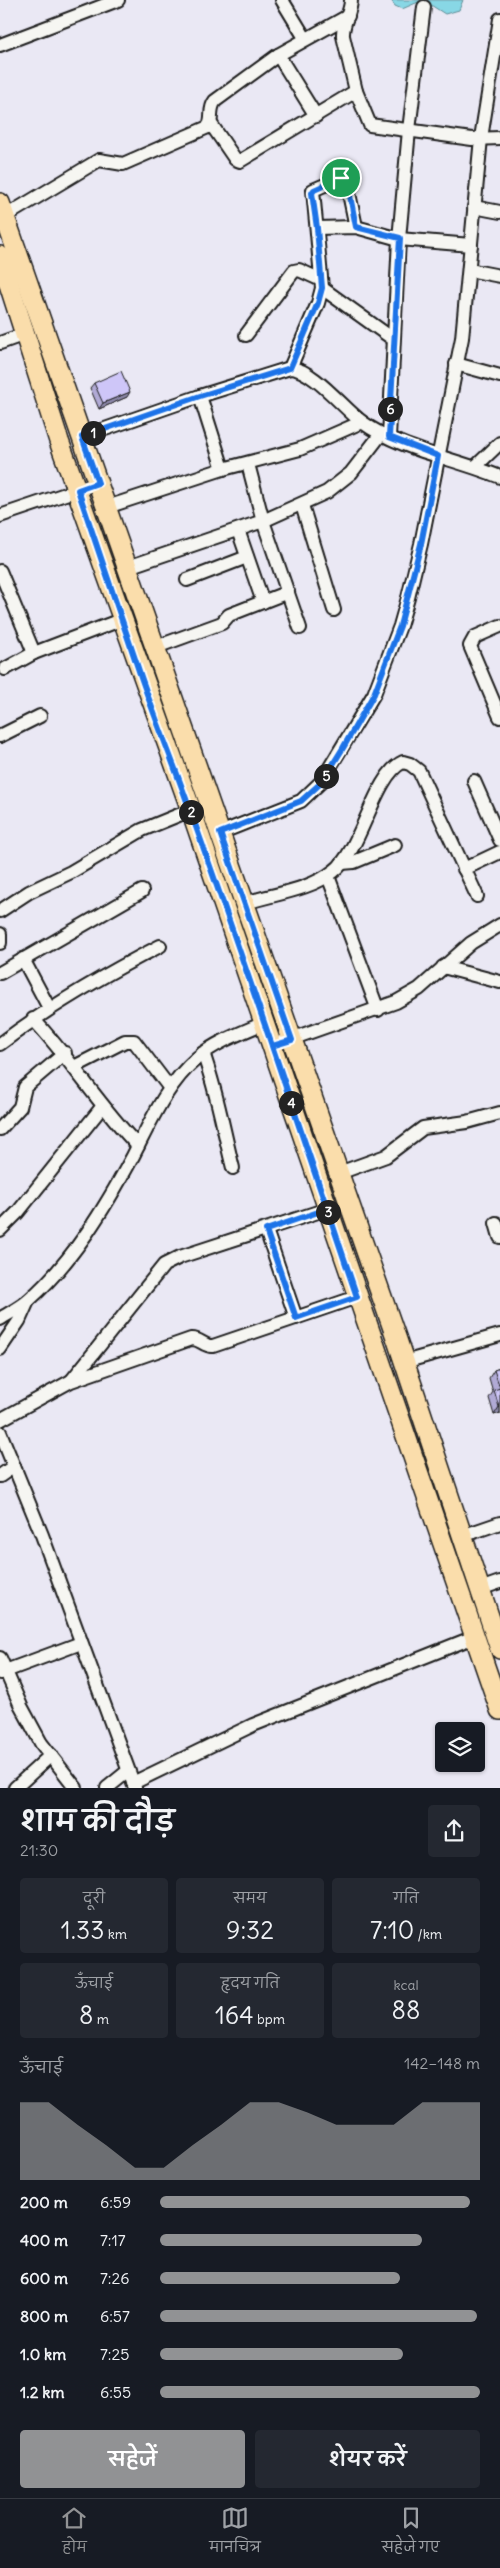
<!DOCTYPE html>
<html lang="hi">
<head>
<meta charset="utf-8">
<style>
	:root { --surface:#171b24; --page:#242831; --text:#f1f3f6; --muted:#9ea1a6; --line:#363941; --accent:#919294 }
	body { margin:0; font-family:Delius,"Playpen Sans Deva",sans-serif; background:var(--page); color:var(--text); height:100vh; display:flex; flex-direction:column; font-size:19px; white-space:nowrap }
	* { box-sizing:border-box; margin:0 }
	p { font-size:16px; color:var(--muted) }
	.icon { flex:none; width:28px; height:28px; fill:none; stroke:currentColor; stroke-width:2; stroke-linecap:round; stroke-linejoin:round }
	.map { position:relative; height:1788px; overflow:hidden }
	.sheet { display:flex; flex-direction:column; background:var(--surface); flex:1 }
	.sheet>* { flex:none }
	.controls { position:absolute; left:435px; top:1722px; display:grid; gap:10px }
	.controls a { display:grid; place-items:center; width:50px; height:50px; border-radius:5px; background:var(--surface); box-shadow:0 1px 4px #0004; font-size:25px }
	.pin { position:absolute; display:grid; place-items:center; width:42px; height:42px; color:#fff; margin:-21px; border:2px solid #fff; border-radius:50%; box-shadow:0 1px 5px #0007 }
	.km { position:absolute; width:25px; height:25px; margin:-12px; border-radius:50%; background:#222; color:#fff; font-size:14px; line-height:25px; text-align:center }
	.round { display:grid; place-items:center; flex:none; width:52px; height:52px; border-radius:5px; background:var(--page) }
	.headline { display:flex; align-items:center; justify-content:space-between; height:85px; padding:0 20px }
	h1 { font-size:28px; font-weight:600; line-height:38px }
	.stats { display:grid; grid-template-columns:repeat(3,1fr); gap:8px; height:85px; padding:5px 20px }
	.stats div { display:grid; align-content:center; border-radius:5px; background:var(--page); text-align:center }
	.stats b { font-size:25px; font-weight:600 }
	.stats small { font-size:14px; font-weight:400 }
	.stats p { font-size:14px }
	.chart { height:140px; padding:10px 20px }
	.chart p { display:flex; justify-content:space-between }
	.chart svg { width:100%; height:90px; margin-top:5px; fill:var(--accent); opacity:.7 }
	.action { display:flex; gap:10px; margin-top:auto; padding:10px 20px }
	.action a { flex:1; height:58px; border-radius:5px; background:var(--accent); color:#fff; font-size:20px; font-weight:600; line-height:58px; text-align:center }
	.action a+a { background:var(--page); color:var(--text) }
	ul { padding:0 20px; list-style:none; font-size:16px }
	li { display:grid; grid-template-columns:80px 60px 1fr; align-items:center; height:38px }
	li i { height:12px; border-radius:6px; background:var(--accent) }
	.dock { display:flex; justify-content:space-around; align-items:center; height:70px; border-top:1px solid var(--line); background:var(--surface); font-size:14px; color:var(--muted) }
	.dock a { display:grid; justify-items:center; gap:2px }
	.dock .current { color:var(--accent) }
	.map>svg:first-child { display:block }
	.water { fill:#88d7e5; stroke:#5d8c95 }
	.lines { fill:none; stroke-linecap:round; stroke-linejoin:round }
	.street-casing { stroke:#1c1c1c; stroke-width:16 }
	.primary-casing { stroke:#1c1c1c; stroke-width:22 }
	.street { stroke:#f6f6f2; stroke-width:12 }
	.primary { stroke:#faddab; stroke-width:19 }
	.wall { fill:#b1aad5; stroke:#1c1c1c }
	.shaded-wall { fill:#908bae; stroke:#1c1c1c }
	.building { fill:#cec6f8; stroke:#1c1c1c }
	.route-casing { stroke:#fff; stroke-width:10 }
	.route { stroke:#1a73e8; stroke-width:6 }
</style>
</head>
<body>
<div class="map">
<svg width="500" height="1788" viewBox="0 0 500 1788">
	<rect width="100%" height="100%" fill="#eae8f4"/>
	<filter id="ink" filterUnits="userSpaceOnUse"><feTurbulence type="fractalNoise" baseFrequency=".02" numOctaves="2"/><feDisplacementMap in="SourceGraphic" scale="10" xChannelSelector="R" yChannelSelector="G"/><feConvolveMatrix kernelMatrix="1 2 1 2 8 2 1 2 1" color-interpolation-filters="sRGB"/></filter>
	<g filter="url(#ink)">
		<path class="water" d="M391,0H463L459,10L445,14L423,0L402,9L395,6Z"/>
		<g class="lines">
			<defs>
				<g id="street">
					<path d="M282,0L305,38"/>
					<path d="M351,0C351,13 342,23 343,36L356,91L370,125L472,139L500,138"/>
					<path d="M0,45L118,0"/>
					<path d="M278,55L316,116"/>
					<path d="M211,124L235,159L240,161L356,91"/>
					<path d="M474,207L500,212"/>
					<path d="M4,217L99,160L123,164L208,127C214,119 208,110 215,101L278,55L348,16"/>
					<path d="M317,228L356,227L399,239L471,245"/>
					<path d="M469,270L500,276"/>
					<path d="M322,288L393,339"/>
					<path d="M246,335L294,271L299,270L319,279"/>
					<path d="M0,343L25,334"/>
					<path d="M456,364L500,376"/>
					<path d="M290,368L318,303L322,288L313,190L341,178L346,179L356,227"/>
					<path d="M200,396L223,469"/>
					<path d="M82,437L200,396L290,368C313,369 343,408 362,422C402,451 455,458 500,477"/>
					<path d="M389,437L399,239L409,130L424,7"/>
					<path d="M248,464L263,521L300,628"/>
					<path d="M475,467L500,443"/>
					<path d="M302,505L334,610"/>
					<path d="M107,507L223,469L300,449L362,422"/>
					<path d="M0,516L98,483"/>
					<path d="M238,530L263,602"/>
					<path d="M128,567L263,521L327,492L351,473L381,434"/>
					<path d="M0,571L34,653"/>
					<path d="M187,580L247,557"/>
					<path d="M500,626L475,637L470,646L500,717"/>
					<path d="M156,647L222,623L229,615L288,592"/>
					<path d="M5,669L34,653L123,619"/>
					<path d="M0,736L40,716"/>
					<path d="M474,781L500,840"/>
					<path d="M220,833L301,801L321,782L374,694L400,626L408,598L421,544L462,338L481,138L500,19"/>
					<path d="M342,863L354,862L395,845"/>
					<path d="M464,869L500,852"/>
					<path d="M328,876L378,1010"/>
					<path d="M245,903C273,894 311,890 334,871C362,850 374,775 403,762L410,764L419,771L477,896"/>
					<path d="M0,911L29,892L71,872L142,830L191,810"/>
					<path d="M0,934V943"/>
					<path d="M23,959L49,1008"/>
					<path d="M443,967L500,982"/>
					<path d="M0,973L142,891"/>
					<path d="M33,1019C71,1059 99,1106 138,1146"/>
					<path d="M0,1044C50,1006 104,975 160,946"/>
					<path d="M271,1046L396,1002L419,989L471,943L500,925"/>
					<path d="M203,1053C217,1091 223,1129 233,1168"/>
					<path d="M74,1067L125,1041H134L169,1087"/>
					<path d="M0,1129L20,1107L25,1087L65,1053"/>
					<path d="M339,1173L386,1156L423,1128L467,1122L500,1113"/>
					<path d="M496,1223L500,1237"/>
					<path d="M0,1230L18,1212L102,1107"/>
					<path d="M266,1230L296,1318"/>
					<path d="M0,1319C9,1313 20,1308 29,1300C73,1261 105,1208 133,1156C151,1121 166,1085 197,1058C216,1042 241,1033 264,1023"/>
					<path d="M0,1349L19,1321L28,1301"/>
					<path d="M404,1362L500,1335"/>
					<path d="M72,1380L164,1265L180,1257L327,1209"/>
					<path d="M0,1420L71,1381L191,1339C200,1338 204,1347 213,1346L357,1297"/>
					<path d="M0,1432L42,1535L135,1788"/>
					<path d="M0,1476L14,1466"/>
					<path d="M462,1536L500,1523"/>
					<path d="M480,1589L500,1582"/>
					<path d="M0,1658L21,1706L41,1743L76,1788"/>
					<path d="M0,1673L81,1643"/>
					<path d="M133,1783L253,1725L474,1637"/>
					<path d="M15,1788L51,1755"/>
					<path d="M107,1788L128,1771"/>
				</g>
				<g id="primary">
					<path d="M0,203L397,1340L500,1649"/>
					<path d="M0,256L59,441L191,810L500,1710"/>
				</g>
			</defs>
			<use href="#street" class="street-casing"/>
			<use href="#primary" class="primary-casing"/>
			<use href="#street" class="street"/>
			<use href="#primary" class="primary"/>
		</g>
		<g class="wall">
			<path d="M94,383L127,397L99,409L90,388Z"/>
			<path d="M500,1368V1414V1413L494,1415L489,1398L493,1392L489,1378L494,1370Z"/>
		</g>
		<g class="shaded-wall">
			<path d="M130,392L127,397L99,409L103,403Z"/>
			<path d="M499,1407H500V1413L494,1415Z"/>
		</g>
		<g class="building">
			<path d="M121,371L130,392L103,403L94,383Z"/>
			<path d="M500,1368V1407H499L494,1390L500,1388L494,1370Z"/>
		</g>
	</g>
	<g class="lines" filter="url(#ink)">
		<defs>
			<path id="route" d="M341,178L314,190L312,193L317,228L322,288L318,303L290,368L200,396L82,437L98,483L78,490C98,548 117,607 137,665C153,714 173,761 190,810C248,971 302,1135 357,1297L296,1318L266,1230L327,1209L272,1046L292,1040L220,833L301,801L322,782L343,748L374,694L400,626L421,544L438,456L389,437L400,238L356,227L347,180L341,178"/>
		</defs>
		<use href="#route" class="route-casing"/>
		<use href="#route" class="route"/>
	</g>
</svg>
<div class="controls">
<a><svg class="icon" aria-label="layers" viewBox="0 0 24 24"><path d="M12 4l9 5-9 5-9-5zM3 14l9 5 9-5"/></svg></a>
</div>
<div class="pin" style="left:341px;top:178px;background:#1e9e55"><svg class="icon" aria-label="arrive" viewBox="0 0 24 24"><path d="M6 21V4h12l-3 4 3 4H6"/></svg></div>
<b class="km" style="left:93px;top:433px">1</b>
<b class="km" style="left:191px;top:812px">2</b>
<b class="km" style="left:328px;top:1212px">3</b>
<b class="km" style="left:291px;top:1103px">4</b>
<b class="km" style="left:326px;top:776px">5</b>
<b class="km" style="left:390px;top:409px">6</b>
</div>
<section class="sheet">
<div class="headline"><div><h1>शाम की दौड़</h1><p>21:30</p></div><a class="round"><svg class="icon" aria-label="share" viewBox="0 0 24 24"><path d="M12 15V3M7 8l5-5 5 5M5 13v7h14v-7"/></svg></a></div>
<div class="stats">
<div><p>दूरी</p><b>1.33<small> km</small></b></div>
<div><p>समय</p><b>9:32</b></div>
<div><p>गति</p><b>7:10<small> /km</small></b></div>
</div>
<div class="stats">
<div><p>ऊँचाई</p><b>8<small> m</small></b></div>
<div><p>हृदय गति</p><b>164<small> bpm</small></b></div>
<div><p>kcal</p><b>88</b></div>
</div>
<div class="chart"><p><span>ऊँचाई</span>142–148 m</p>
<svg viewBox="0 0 160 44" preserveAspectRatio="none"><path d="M0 44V6L10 6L20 17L30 27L40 38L50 38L60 27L70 17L80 6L90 6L100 11L110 17L120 17L130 17L140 6L150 6L160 6V44z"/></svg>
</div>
<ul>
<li><b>200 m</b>6:59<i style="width:97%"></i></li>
<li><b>400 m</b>7:17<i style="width:82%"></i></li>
<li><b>600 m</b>7:26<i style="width:75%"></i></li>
<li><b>800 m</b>6:57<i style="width:99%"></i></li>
<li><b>1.0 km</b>7:25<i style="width:76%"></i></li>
<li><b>1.2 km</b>6:55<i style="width:100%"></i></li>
</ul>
<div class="action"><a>सहेजें</a><a>शेयर करें</a></div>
</section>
<nav class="dock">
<a class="current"><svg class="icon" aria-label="home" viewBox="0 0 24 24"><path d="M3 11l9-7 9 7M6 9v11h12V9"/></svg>होम</a>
<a><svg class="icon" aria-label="map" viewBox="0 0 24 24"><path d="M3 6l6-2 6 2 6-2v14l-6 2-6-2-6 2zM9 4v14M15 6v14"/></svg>मानचित्र</a>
<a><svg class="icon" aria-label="saved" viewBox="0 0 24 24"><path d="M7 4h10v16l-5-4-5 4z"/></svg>सहेजे गए</a>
</nav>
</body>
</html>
